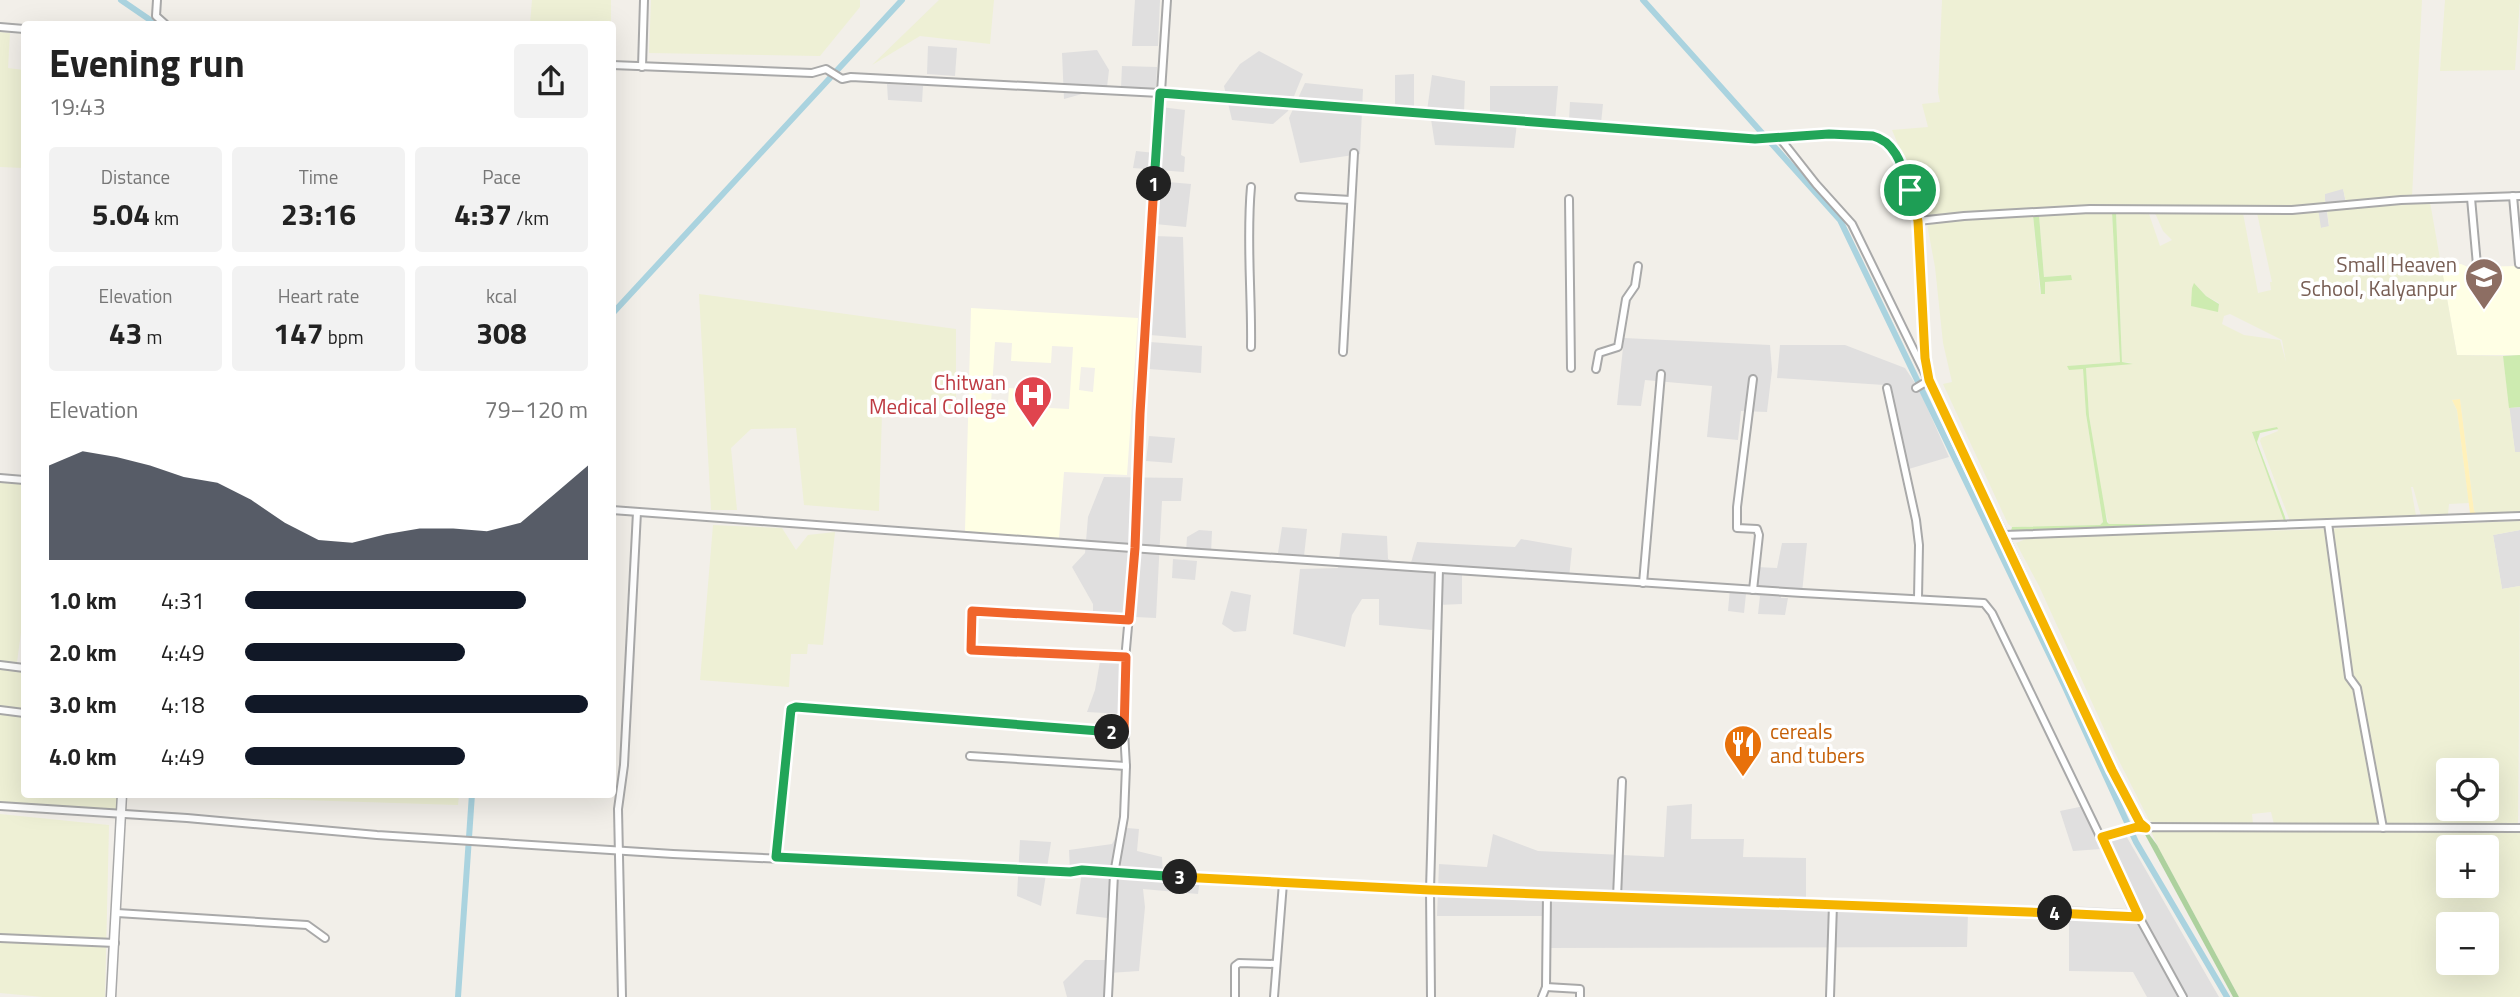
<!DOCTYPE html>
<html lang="en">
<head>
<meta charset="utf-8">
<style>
	:root { --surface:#fff; --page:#f2f2f2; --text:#222; --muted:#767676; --accent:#111827 }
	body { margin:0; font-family:"Titillium Web",sans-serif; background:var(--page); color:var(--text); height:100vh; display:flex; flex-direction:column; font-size:26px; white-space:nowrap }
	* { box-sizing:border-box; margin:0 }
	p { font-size:23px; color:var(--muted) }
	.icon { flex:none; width:38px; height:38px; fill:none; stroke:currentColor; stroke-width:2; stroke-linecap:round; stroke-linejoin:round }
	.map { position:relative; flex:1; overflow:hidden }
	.panel { position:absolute; left:21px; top:21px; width:595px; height:777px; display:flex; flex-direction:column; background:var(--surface); border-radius:7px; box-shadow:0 7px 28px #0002 }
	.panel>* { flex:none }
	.tools { position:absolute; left:2436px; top:758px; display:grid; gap:14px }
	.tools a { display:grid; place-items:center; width:63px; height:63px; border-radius:7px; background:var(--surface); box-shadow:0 7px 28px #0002; font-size:35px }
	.pin { position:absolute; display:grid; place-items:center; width:60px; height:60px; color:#fff; margin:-30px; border:4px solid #fff; border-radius:50%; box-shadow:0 2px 7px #0007 }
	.km { position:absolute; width:35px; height:35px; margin:-18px; border-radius:50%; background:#222; color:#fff; font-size:19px; line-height:35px; text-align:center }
	.round { display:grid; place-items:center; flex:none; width:74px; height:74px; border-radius:7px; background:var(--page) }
	.headline { display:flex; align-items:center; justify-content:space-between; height:119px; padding:0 28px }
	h1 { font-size:38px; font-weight:700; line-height:52px }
	.metrics { display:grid; grid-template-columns:repeat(3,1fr); gap:10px; height:119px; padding:7px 28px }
	.metrics div { display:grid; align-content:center; border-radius:7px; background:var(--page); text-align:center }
	.metrics b { font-size:30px; font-weight:700 }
	.metrics small { font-size:19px; font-weight:400 }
	.metrics p { font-size:19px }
	.chart { height:196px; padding:14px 28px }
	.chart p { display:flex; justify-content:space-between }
	.chart svg { width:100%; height:126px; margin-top:7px; fill:var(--accent); opacity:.7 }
	ul { padding:0 28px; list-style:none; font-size:23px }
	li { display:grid; grid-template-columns:112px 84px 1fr; align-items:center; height:52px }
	li i { height:18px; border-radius:9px; background:var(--accent) }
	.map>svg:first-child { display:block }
	.residential { fill:#e0dfdf }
	.education { fill:#ffffe5; fill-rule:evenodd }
	.farmland { fill:#eef0d5; fill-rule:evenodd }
	.grass { fill:#cdebb0 }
	.forest { fill:#add19e }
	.sand { fill:#fff1ba }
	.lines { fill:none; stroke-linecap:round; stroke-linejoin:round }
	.canal { stroke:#aad3df; stroke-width:6 }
	.minor-casing { stroke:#a9a9a9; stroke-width:10 }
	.tertiary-casing { stroke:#a9a9a9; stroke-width:11 }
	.minor { stroke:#fff; stroke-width:6 }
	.tertiary { stroke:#fff; stroke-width:8 }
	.split-1-casing { stroke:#fff; stroke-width:14 }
	.split-2-casing { stroke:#fff; stroke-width:14 }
	.split-3-casing { stroke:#fff; stroke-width:14 }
	.split-4-casing { stroke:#fff; stroke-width:14 }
	.split-5-casing { stroke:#fff; stroke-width:14 }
	.split-1 { stroke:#22a559; stroke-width:9 }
	.split-2 { stroke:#f0652b; stroke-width:9 }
	.split-3 { stroke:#22a559; stroke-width:9 }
	.split-4 { stroke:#f5b400; stroke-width:9 }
	.split-5 { stroke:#f5b400; stroke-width:9 }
	.labels { text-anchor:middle; stroke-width:7; stroke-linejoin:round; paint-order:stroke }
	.education-label { font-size:21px; fill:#785e54; stroke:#fff; text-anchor:end }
	.health-label { font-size:21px; fill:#be3a42; stroke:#fff; text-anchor:end }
	.food-label { font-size:21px; fill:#c56008; stroke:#fff; text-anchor:start }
</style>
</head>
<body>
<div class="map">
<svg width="2520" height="997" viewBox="0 0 2520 997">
	<rect width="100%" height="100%" fill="#f2efe9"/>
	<g class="residential">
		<path d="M1135,0H1160L1158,46H1132Z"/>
		<path d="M928,46L957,48L955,76L927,74Z"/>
		<path d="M1097,50L1109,70L1107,87L1064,99L1062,53Z"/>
		<path d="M1259,51L1303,74L1288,111L1273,124L1232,120L1224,86L1240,64Z"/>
		<path d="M1122,66L1157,67L1156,89L1121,88Z"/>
		<path d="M1414,74V109L1395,110V75Z"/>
		<path d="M1432,75L1465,81L1464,114L1427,111Z"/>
		<path d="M1305,83L1363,89L1360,154L1300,163L1289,118Z"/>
		<path d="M887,84L923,86L922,102L888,100Z"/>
		<path d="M1490,86H1558L1555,121L1490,116Z"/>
		<path d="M1570,102L1603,104L1601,123L1569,120Z"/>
		<path d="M1161,107L1185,110L1181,155L1185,157L1184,172L1133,168L1136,151L1155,153Z"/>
		<path d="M1431,119L1517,123L1514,148L1435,145Z"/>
		<path d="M1157,181L1191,184L1186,227L1155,224Z"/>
		<path d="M2343,188L2347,209L2327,212L2329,227L2320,228L2317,205H2326L2324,194Z"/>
		<path d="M1154,236L1183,237L1186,338L1150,335Z"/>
		<path d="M1624,338L1770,345L1772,370L1767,412L1741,411L1738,440L1707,437L1712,386L1645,380L1641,406L1617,405Z"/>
		<path d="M1150,342L1202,346L1201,373L1149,369Z"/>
		<path d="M1780,345H1845L1905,368L1919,389L1949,457L1902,471L1884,385L1777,378Z"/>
		<path d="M2520,407V456L2515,452L2509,408Z"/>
		<path d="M1149,436L1175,438L1172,463L1146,461Z"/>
		<path d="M1104,477L1183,478L1181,501H1162L1156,618L1093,615V604L1072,567L1085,553L1088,517Z"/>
		<path d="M1282,527L1307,529L1304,556L1278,553Z"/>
		<path d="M1199,530L1212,531L1211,553L1186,552L1187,537Z"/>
		<path d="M2520,530V586L2502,589L2493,535Z"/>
		<path d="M1342,533L1387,536L1388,559L1405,567L1410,566L1417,542L1515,547L1521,539L1572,548L1569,578L1438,570L1462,574V604L1438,605L1432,630L1379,625V599H1362L1352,615L1345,647L1293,634L1300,569L1338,568Z"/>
		<path d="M1782,543H1807L1802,593L1781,592V598H1788L1785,615L1758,614L1760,596L1746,594L1744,613L1728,611L1730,588L1753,590L1756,567L1777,568Z"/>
		<path d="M1173,559L1197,561L1195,580L1172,578Z"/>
		<path d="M1231,591L1251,595L1246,631L1234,632L1222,624Z"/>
		<path d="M1100,661H1125L1122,714L1087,712L1095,690Z"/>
		<path d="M1692,804L1691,839H1744L1743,857L1806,858V908L1968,913L1967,947L1544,948L1543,916H1437L1439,864L1487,867L1493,834L1538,851L1664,857L1667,806Z"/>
		<path d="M2089,805L2105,839L2125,834L2219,997H2147L2133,972L2069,971V906L2127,909L2101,849L2073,851L2060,811Z"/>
		<path d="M1127,828L1139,829L1137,851L1162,857L1163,876L1200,878L1198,894L1143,889L1145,907L1139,971L1109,973L1108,997H1067L1063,982L1085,960H1106L1107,918L1076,914L1082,871L1070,872L1069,850L1112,844L1120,830Z"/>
		<path d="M1020,840L1051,842L1041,906L1017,896Z"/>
	</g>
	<g class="education">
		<path d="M2461,264L2468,267L2520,266V355H2457L2441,265Z"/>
		<path d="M971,308L1138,318L1127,475L1064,472L1059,539L965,531ZM995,342L1012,343L1011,361L1051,363L1052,346L1073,347L1069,409L1049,408L1050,391L1009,388L1008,404L991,403ZM1081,367L1095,368L1093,392L1079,390Z"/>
	</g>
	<g class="farmland">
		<path d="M532,0H611V24H530Z"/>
		<path d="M651,0H860V7L820,56L649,53Z"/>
		<path d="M939,0H994L990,44L920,36L872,65Z"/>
		<path d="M1942,0H2422L2412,197L2346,202L2343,189L2325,194V203L2286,206L2090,205L1925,215L1914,183L1892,130L1928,127L1922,104L1940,102L1938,92Z"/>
		<path d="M2445,0H2520L2515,70L2440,71Z"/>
		<path d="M0,32L10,33L8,68L24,70V168L0,167Z"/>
		<path d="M2430,202L2457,355L2503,356L2515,452H2520V514L2479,516L2474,511L2460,399L2452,400L2457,410L2469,503L2449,504L2448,514L2421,516L2413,487H2411L2416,516L2360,518V521L2291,524L2260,441L2261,438L2278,431L2276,427L2252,433L2285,521L2213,524H2109L2104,508L2089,416L2086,368L2133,363L2122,362L2116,212L2149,214L2160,246L2172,240L2163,231L2155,213H2243L2258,293L2271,290L2270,282H2272L2257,213L2318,209L2321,228L2329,226L2327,211L2395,203ZM2195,284L2206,296L2219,303L2218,311L2192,306V288ZM2230,314L2282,340L2286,362L2280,340L2244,335L2222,324L2224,316Z"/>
		<path d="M2097,211L2112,212L2120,362L2068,366L2083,368L2086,414L2103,522L2100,525L2012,527L2008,524L1943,384L1952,382L1943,343L1935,267L1927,224L1968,218L2033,215L2040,294L2044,282L2071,280V275L2044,277L2039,215Z"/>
		<path d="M699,294L956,329V412L900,402L882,414L879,511L804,505L796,428L751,429L731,448L737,510H711Z"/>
		<path d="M0,482L24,483L23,618L17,662L0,661Z"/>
		<path d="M2520,521V530L2493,535L2502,589L2520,586L2518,824H2309V828L2274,824L2271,812L2252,814L2253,824L2157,825L2149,820L2115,753L2039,586L2016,543L2033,536L2300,530ZM2448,770H2487V808H2448Z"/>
		<path d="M713,525L782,528L796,550L808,535L835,532L823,645L808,644L807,654H791L789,687L700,680Z"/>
		<path d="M0,668L24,670L22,691L24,692V794L118,795L117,810L0,803Z"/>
		<path d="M145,795L459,794V795L458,805Z"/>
		<path d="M0,814L109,825L105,997H43L0,993Z"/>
		<path d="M2151,831L2520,832V997H2239L2157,845ZM2448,847H2487V886H2448ZM2448,924H2487V962H2448Z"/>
	</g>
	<g class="grass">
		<path d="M2112,212H2116L2122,362L2133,364L2086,368L2089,416L2107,522L2109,524H2213L2284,521L2252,432L2277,427L2278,429L2260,433L2257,442L2285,517L2286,522L2282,525L2011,531L2012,527L2100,525L2103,522L2086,414L2083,369L2069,370L2067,366L2120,362Z"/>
		<path d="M2033,215H2039L2044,277L2071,275L2072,280L2045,282V294H2041Z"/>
		<path d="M2194,283L2206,296L2219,304L2218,312L2191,306L2192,288Z"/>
		<path d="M2520,355V407L2509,408L2503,356Z"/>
	</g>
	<path class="forest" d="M2142,829L2146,830L2157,845L2239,997H2233Z"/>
	<path class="sand" d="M2460,399L2474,511L2479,516L2472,515L2470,513L2457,410L2452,400Z"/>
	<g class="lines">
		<g class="canal">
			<path d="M121,0L156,24"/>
			<path d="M1643,0L1840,220L2064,685L2136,842L2227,997"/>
			<path d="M612,314L902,0"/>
			<path d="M458,997L472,794"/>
		</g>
		<defs>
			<g id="minor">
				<path d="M157,0L156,16L165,24"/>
				<path d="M0,27L24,29"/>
				<path d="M612,65L812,73L826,69L842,79L851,77L1160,93L1755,139L1829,134L1873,136L1880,138L1891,146L1905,175L1918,221L1925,358L1929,380"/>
				<path d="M642,67L644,0"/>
				<path d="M1779,137L1816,184L1852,224L2004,535L2520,516"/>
				<path d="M1251,187C1246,241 1252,294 1251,347"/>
				<path d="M2513,196L2519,264"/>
				<path d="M1299,197L1351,200"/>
				<path d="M2471,198L2477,265"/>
				<path d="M1569,199L1571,368"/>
				<path d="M1918,221L1964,216L2090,209L2292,210L2401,200L2520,196"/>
				<path d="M1343,352L1354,153"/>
				<path d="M1596,369L1599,353L1618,347L1626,299L1635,286L1638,266"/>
				<path d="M1753,379L1737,507V528L1757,529L1759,535L1753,590"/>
				<path d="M1887,388L1916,520L1919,545L1918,598"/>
				<path d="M1916,388L1929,380"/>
				<path d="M0,478L24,480"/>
				<path d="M612,510L1186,552L1802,593L1984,603L1992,613L2139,917L2183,997"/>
				<path d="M2328,523L2349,677L2357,688L2383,828"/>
				<path d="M2004,535L2112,770L2140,823L2146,828"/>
				<path d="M1643,583L1661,374"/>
				<path d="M1126,657L971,650L973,610L1129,620"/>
				<path d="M0,665L24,668"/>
				<path d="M0,710L24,713"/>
				<path d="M970,756L1126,766"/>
				<path d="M0,806L187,818L377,835L673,854L1070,872L1082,870L1114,874L1430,890L1928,907L2139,917"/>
				<path d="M2102,837L2137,827L2520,828"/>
				<path d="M776,857L791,710L796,707L1124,733"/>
				<path d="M1617,897L1622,781"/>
				<path d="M117,913L307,925L325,938"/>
				<path d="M0,938L115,943"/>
				<path d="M1546,987L1580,989V997"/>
				<path d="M622,997L618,809L624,765L637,512"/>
				<path d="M1108,997L1114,874L1124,817L1126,766L1123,714L1125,660L1135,548L1140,414L1167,0"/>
				<path d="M1235,997V966L1239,963L1276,964"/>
				<path d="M1274,997L1283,883"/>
				<path d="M1431,997L1430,890L1439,569"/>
				<path d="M1542,997L1546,987L1547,894"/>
				<path d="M1830,997L1833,904"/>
			</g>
			<path id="tertiary" d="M111,997L122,794"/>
		</defs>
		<use href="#minor" class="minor-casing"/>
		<use href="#tertiary" class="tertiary-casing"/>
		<use href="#minor" class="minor"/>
		<use href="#tertiary" class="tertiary"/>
	</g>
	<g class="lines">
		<defs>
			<path id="split-1" d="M1154,184L1160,93L1755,139L1829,134L1873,136C1897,142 1903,170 1910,190"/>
			<path id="split-2" d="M1112,732L1124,733L1126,657L971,650L972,611L1129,620L1135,548L1140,414L1154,184"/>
			<path id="split-3" d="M1112,732L796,707L791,709L776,857L1070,872L1082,870L1180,877"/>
			<path id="split-4" d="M1180,877L1430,890L2055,913"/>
			<path id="split-5" d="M1910,190L1918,221L1925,358L1929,380L2112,770L2140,823L2146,828L2137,827L2102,837L2139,917L2055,913"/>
		</defs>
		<use href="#split-1" class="split-1-casing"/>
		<use href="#split-2" class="split-2-casing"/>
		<use href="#split-3" class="split-3-casing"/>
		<use href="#split-4" class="split-4-casing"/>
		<use href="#split-5" class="split-5-casing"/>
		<use href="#split-1" class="split-1"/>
		<use href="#split-2" class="split-2"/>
		<use href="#split-3" class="split-3"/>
		<use href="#split-4" class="split-4"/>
		<use href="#split-5" class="split-5"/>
	</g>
	<defs>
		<symbol id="school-pin" viewBox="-11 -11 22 30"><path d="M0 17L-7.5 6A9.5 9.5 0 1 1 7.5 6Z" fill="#8d6e63" stroke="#fff"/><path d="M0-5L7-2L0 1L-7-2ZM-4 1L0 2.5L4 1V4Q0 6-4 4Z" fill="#fff"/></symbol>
		<symbol id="hospital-pin" viewBox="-11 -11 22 30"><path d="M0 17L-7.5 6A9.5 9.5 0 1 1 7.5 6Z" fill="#e0444e" stroke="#fff"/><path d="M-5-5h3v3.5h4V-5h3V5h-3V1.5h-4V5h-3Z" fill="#fff"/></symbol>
		<symbol id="restaurant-pin" viewBox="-11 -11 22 30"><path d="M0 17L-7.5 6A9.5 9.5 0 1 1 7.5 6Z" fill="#e8710a" stroke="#fff"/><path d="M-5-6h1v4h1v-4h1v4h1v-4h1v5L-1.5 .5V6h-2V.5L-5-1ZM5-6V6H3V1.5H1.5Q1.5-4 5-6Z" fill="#fff"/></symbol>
	</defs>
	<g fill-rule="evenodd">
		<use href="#school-pin" x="2462" y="255" width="44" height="60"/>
		<use href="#hospital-pin" x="1011" y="373" width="44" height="60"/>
		<use href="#restaurant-pin" x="1721" y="722" width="44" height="60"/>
	</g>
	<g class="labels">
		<g class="education-label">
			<text x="2457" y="272">Small Heaven<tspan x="2457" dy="24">School, Kalyanpur</tspan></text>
		</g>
		<g class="health-label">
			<text x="1006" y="390">Chitwan<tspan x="1006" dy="24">Medical College</tspan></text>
		</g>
		<g class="food-label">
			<text x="1770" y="739">cereals<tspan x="1770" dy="24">and tubers</tspan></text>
		</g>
	</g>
</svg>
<div class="tools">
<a><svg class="icon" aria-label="locate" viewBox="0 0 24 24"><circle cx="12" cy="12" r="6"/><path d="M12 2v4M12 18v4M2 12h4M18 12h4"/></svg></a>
<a>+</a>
<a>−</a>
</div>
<div class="pin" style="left:1910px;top:190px;background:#1e9e55"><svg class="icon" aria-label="arrive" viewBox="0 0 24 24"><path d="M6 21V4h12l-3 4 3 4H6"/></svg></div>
<b class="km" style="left:1154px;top:184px">1</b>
<b class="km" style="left:1112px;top:732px">2</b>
<b class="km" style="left:1180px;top:877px">3</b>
<b class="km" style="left:2055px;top:913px">4</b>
<section class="panel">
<div class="headline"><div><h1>Evening run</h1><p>19:43</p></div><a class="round"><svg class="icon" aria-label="share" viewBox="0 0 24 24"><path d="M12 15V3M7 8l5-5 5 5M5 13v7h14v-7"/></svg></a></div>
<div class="metrics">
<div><p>Distance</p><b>5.04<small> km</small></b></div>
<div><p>Time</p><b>23:16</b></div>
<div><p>Pace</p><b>4:37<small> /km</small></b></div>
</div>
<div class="metrics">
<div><p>Elevation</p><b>43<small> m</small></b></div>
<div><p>Heart rate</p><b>147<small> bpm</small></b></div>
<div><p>kcal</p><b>308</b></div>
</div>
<div class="chart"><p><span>Elevation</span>79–120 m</p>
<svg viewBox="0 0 160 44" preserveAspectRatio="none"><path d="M0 44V11L10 6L20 8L30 11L40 15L50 17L60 23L70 31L80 37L90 38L100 35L110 33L120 33L130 34L140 31L150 21L160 11V44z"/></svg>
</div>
<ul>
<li><b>1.0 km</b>4:31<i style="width:82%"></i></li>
<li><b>2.0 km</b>4:49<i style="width:64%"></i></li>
<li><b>3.0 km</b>4:18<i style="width:100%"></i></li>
<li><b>4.0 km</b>4:49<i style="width:64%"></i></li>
</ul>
</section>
</div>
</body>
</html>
